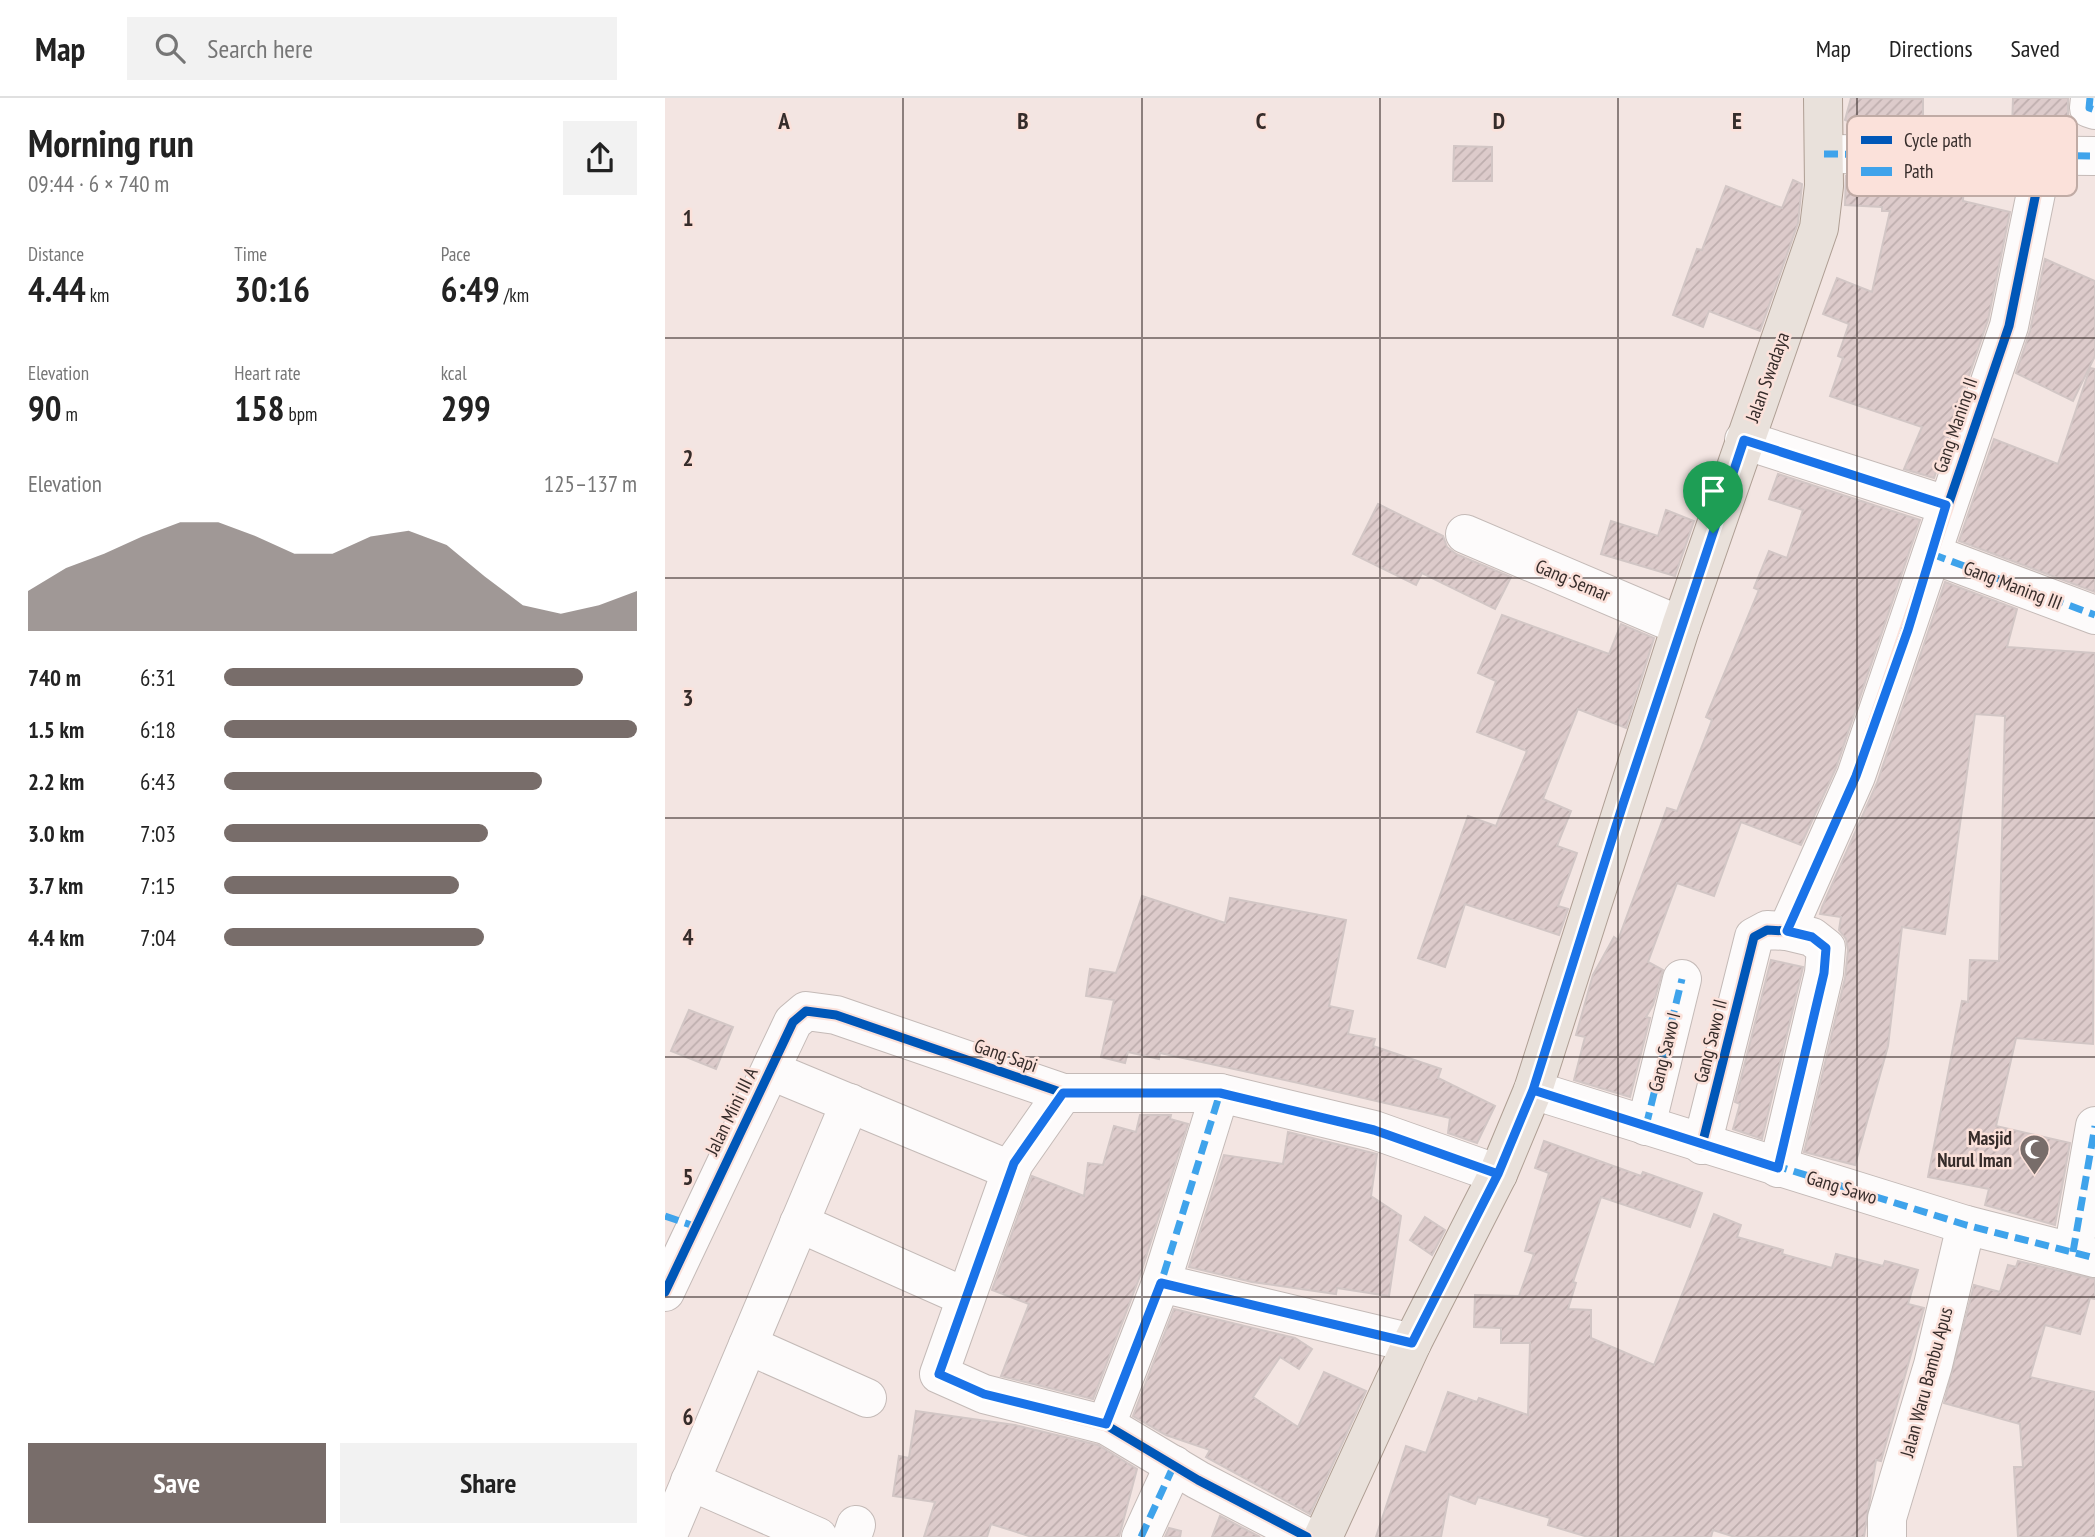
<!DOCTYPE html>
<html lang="en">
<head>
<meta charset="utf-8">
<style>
	:root { --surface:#fff; --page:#f2f2f2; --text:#222; --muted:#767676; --line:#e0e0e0; --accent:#786d6a }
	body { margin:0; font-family:"PT Sans Narrow",sans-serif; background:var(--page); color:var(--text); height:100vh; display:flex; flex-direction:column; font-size:26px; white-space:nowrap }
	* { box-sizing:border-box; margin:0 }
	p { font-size:23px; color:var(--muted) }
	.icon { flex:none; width:38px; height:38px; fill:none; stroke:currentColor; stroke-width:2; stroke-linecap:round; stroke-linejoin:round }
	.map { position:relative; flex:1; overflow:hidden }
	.panel { display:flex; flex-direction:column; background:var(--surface); width:665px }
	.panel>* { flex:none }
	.pin { position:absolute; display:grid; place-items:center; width:60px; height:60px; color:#fff; margin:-72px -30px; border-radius:50% 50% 50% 0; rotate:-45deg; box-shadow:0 0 7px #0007 }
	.pin .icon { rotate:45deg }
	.round { display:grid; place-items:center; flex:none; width:74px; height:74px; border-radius:0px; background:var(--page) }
	.summary { display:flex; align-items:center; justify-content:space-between; height:119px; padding:0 28px }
	h1 { font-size:38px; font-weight:600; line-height:52px }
	.figures { display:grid; grid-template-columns:repeat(3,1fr); gap:10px; height:119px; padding:7px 28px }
	.figures div { display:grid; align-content:center }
	.figures b { font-size:35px; font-weight:600 }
	.figures small { font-size:19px; font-weight:400 }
	.figures p { font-size:19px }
	.chart { height:196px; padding:14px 28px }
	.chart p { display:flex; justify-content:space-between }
	.chart svg { width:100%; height:126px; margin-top:7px; fill:var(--accent); opacity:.7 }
	.action { display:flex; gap:14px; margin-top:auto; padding:14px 28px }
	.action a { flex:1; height:80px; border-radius:0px; background:var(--accent); color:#fff; font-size:28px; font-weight:600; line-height:80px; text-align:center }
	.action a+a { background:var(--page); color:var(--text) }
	ul { padding:0 28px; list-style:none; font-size:23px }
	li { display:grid; grid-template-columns:112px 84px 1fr; align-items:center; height:52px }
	li i { height:18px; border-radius:9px; background:var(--accent) }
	header { display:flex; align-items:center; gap:42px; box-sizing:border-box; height:98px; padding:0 35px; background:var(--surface); border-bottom:2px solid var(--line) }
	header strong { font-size:33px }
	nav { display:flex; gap:38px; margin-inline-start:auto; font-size:24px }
	.search { width:490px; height:63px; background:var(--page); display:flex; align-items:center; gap:18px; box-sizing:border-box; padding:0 24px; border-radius:0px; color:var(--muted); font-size:26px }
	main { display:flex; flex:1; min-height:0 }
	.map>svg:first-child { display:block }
	.building { fill:url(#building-hatch); stroke:#d2c6c5; stroke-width:2 }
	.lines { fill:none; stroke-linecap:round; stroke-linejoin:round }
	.minor-casing { stroke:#c4bab7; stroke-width:40 }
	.major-casing { stroke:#ae9e93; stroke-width:40 }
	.minor { stroke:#fdfbfb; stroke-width:38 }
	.major { stroke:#e9e1db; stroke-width:38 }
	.quiet { stroke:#3fa3eb; stroke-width:7; stroke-dasharray:14 7; stroke-linecap:butt }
	.cycleway-casing { stroke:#fbe1da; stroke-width:13 }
	.cycleway { stroke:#0057b8; stroke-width:9 }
	.route-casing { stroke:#fff; stroke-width:14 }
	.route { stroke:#1a73e8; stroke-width:9 }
	.grid { fill:none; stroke:#362c2a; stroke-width:2; stroke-opacity:0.55 }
	.labels { text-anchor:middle; stroke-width:5; stroke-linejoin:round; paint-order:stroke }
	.street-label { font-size:19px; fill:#362c2a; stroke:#fbe1da }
	.poi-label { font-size:19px; font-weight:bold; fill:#362c2a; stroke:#fbe1da; text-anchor:end }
	.key { fill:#fbe1da; stroke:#c0aba5; stroke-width:2 }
	.key-label { font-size:19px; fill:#362c2a }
	.grid-label { font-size:23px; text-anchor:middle; font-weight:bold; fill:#362c2a; stroke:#fbe1da; stroke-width:5; stroke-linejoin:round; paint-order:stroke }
</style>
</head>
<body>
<header>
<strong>Map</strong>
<div class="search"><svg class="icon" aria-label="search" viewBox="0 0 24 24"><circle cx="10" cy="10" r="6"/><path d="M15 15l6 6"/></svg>Search here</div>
<nav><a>Map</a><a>Directions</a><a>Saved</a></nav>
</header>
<main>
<section class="panel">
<div class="summary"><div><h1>Morning run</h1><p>09:44 · 6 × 740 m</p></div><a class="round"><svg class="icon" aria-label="share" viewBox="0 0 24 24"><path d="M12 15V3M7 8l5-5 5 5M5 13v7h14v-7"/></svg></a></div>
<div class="figures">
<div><p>Distance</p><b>4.44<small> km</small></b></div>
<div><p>Time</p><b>30:16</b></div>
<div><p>Pace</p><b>6:49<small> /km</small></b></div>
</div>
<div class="figures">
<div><p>Elevation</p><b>90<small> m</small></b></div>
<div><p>Heart rate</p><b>158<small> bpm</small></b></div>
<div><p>kcal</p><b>299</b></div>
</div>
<div class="chart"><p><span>Elevation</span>125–137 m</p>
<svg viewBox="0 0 160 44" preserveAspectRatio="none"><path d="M0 44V30L10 22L20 17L30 11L40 6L50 6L60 11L70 17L80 17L90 11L100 9L110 14L120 25L130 35L140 38L150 35L160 30V44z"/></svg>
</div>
<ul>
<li><b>740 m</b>6:31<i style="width:87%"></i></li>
<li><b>1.5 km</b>6:18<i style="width:100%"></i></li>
<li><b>2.2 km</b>6:43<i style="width:77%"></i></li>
<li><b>3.0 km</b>7:03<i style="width:64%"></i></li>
<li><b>3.7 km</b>7:15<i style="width:57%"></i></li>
<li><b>4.4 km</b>7:04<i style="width:63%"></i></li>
</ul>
<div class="action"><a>Save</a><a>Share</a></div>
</section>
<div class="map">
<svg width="1430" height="1439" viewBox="0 0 1430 1439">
	<defs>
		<pattern id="building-hatch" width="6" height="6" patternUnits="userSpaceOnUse" patternTransform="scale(1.75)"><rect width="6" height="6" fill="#ddcbcb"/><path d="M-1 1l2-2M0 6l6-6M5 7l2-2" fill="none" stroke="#beaeae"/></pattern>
	</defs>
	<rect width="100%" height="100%" fill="#f3e5e2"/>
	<g class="building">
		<path d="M1186,0L1258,1V30L1227,29V35L1208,34L1180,22Z"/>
		<path d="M1348,0H1403V17L1412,28L1411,34L1347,32Z"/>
		<path d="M789,48L827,49V83H788Z"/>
		<path d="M1181,78L1299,79L1298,103L1345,114L1323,222L1269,380L1239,371L1257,329L1165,298L1178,260L1173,258L1184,226L1158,216L1172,180L1207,194L1225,113H1217V109L1180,107Z"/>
		<path d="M1128,82L1137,86L1133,125L1095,233L1044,213L1038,229L1008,217L1032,151L1037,152L1061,88L1117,110Z"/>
		<path d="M1380,161L1430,183V258L1408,303L1351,275L1365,233Z"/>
		<path d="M1425,270L1430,271V494L1294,443L1329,341L1393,366Z"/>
		<path d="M1113,376L1255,422L1171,670L1136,747L1076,724L1049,798L1012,785L983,864L998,872L988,907L981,919L985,920L965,999L909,982L920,939L911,937L928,877L949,839L953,842L1002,710L1012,713L1047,622L1041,619L1094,492L1089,490L1104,453L1122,460L1138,412L1104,401Z"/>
		<path d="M713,406L778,438L782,449L791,456L846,479L830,511L757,475L751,487L688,456Z"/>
		<path d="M1001,412L1029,423L1010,478L936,456L946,423L993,438Z"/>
		<path d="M1280,484L1352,511L1342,549L1430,555L1428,946L1351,940L1331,1028L1405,1045L1390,1127L1320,1107L1324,1091L1263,1079L1297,903L1303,904L1305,862L1334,863L1340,618L1310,616L1280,836L1237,829L1223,948L1190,1067L1139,1054L1180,880L1183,852L1181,841L1174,832L1176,819L1155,816L1157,809L1212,685Z"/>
		<path d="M837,517L944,556L956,526L989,540L961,630L913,611L878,701L906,713L892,748L912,755L893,808L903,811L894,837L800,806L780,869L753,860L803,718L831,728L862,653L812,634L831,583L813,575Z"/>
		<path d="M477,798L560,825L565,800L681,822L664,908L688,913L683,936L710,941L708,948L776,971L773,980L830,1008L812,1045L783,1035L785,1020L638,986L495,955L494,961L463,954L460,965L436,959L449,902L421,898L425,871L451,875Z"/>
		<path d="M1106,862L1138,869L1097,1041L1068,1031L1075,1006L1070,1004Z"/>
		<path d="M24,912L68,929L51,971L6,953Z"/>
		<path d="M475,1017H506L505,1021L523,1026L475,1178L428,1301L336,1278L364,1206L327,1192L367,1078L419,1098L423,1065L438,1067L449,1028L471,1034Z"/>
		<path d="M623,1034L712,1056L706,1098L736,1118L724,1198L672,1190L671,1196L587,1184L524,1169L559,1057L618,1066Z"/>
		<path d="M879,1043L976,1078L978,1074L1037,1095L1025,1129L936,1099L908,1184L911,1185L903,1211L926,1212V1240L989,1267L1049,1116L1076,1127L1072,1139L1118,1152L1117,1156L1167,1170L1171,1156L1218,1168L1220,1163L1253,1172L1243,1206L1259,1210L1216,1363L1211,1362L1199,1439H1070L1048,1432L1046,1439H923L883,1427L885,1420L813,1399L810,1406L784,1396L776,1439H711L741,1348L761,1355L783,1294L812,1304L814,1300L863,1317L865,1245H836V1230L809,1229L810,1197L854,1198L869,1156L860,1153L884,1075L870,1070Z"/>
		<path d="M760,1119L780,1132L767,1157L745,1142Z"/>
		<path d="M1353,1163L1430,1181V1201L1425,1200L1415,1236L1380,1227L1365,1279L1430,1294V1439H1353L1349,1369H1358L1355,1326L1279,1305L1309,1187L1335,1194L1343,1167L1351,1169Z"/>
		<path d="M509,1211L630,1240L647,1251L634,1271L615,1259L588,1299L633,1329L659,1274L701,1293L645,1416L541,1359L545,1352L501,1337L468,1318Z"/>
		<path d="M251,1313L350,1327L433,1347L472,1371L454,1439H367L326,1426L322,1439H259L270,1404L228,1398L234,1358L244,1360Z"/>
		<path d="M555,1418L595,1439H547Z"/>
		<path d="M504,1430L516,1433L515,1439H500Z"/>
	</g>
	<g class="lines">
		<defs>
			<g id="minor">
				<path d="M1425,0L1424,10L1430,12"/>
				<path d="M1159,56L1430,58"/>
				<path d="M1079,342L1281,407"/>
				<path d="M800,436L1016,528"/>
				<path d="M1267,456L1430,517"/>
				<path d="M121,979L333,1067"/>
				<path d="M868,992L1301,1127L1430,1160"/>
				<path d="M398,995L349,1065L274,1276L319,1296L441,1327L533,1382L642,1439"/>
				<path d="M981,1028L1017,881"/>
				<path d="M1037,1047L1089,839L1102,832L1122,833L1191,678L1344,228L1378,60"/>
				<path d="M1113,1070L1159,875L1161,850L1147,839L1122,833"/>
				<path d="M134,1125L289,1194"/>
				<path d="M1408,1154L1430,1028"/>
				<path d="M496,1185L747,1245"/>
				<path d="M0,1194L128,924L141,913L171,917L398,995H555L709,1032L833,1076"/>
				<path d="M83,1247L202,1300"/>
				<path d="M441,1327L496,1185L555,995"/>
				<path d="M25,1383L153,1439"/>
				<path d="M2,1439L185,1005"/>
				<path d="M187,1439L191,1427"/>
				<path d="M476,1439L509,1367"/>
				<path d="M1222,1439V1420L1268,1267L1301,1127"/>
			</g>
			<path id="major" d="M658,1439L747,1245L833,1076L868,992L1016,528L1154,130L1159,88L1158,0"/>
		</defs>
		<use href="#minor" class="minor-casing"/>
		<use href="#major" class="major-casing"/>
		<use href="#minor" class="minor"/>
		<use href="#major" class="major"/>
		<g class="quiet">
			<path d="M1425,0L1424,10L1430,12"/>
			<path d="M1159,56L1430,58"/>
			<path d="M1079,342L1281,407"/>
			<path d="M1267,456L1430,517"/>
			<path d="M868,992L1301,1127L1430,1160"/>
			<path d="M981,1028L1017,881"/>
			<path d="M1113,1070L1159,875L1161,850L1147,839L1122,833"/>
			<path d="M0,1118L29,1128"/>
			<path d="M1408,1154L1430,1028"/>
			<path d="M496,1185L747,1245"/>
			<path d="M447,1330L441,1327L496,1185L555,995"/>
			<path d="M476,1439L509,1367"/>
		</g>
		<defs>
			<g id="cycleway">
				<path d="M398,995L349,1065L274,1276L319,1296L441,1327L533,1382L642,1439"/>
				<path d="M1037,1047L1089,839L1102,832L1122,833L1191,678L1344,228L1378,60"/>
				<path d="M0,1194L128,924L141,913L171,917L398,995H555L709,1032L833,1076"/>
			</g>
		</defs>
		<use href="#cycleway" class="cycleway-casing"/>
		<use href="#cycleway" class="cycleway"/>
	</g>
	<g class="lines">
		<defs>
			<path id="route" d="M1048,435L958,706L868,992L833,1076L709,1032L555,995H398L349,1065L274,1276L319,1296L441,1326L496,1185L747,1245L833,1076L868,992L1113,1070L1159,875L1161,850L1147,839L1122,833L1191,678L1243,532L1281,407L1079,342L1048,435"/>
		</defs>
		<use href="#route" class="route-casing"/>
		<use href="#route" class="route"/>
	</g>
	<path class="grid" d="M238,0V1439M477,0V1439M715,0V1439M953,0V1439M1192,0V1439M0,240H1430M0,480H1430M0,720H1430M0,959H1430M0,1199H1430"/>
	<defs>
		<symbol id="mosque-pin" viewBox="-11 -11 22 30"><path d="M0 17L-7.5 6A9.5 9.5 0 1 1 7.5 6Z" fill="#786d6a" stroke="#fbe1da"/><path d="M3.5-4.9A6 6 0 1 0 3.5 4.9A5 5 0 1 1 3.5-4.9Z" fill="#fff"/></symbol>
	</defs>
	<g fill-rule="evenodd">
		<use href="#mosque-pin" x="1352" y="1034" width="35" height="47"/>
	</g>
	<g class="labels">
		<g class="street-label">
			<text transform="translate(1102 279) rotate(-70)" y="7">Jalan Swadaya</text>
			<text transform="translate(1290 327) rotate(-71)" y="7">Gang Maning II</text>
			<text transform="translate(908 482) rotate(23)" y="7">Gang Semar</text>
			<text transform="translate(1348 487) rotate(21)" y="7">Gang Maning III</text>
			<text transform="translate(1045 943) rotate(-76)" y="7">Gang Sawo II</text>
			<text transform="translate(999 954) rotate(-76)" y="7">Gang Sawo I</text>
			<text transform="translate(341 957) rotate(19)" y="7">Gang Sapi</text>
			<text transform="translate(66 1013) rotate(-64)" y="7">Jalan Mini III A</text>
			<text transform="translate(1177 1089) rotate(17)" y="7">Gang Sawo</text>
			<text transform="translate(1261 1284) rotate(-75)" y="7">Jalan Waru Bambu Apus</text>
		</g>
		<g class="poi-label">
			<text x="1347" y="1047">Masjid<tspan x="1347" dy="22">Nurul Iman</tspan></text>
		</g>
	</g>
	<rect x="1182" y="18" width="230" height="80" rx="10" class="key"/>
	<rect x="1196" y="38" width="31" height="8" fill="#0057b8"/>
	<rect x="1196" y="69" width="31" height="9" fill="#3fa3eb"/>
	<g class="key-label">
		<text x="1239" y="49">Cycle path</text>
		<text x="1239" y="80">Path</text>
	</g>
	<g class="grid-label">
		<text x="119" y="31">A</text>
		<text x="358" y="31">B</text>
		<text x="596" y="31">C</text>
		<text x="834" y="31">D</text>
		<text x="1072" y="31">E</text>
		<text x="23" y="128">1</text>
		<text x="23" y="368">2</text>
		<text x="23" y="608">3</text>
		<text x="23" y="847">4</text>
		<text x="23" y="1087">5</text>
		<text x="23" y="1327">6</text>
	</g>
</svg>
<div class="pin" style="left:1048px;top:435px;background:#1e9e55"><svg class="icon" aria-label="arrive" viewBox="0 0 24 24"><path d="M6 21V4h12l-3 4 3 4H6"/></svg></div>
</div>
</main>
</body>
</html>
